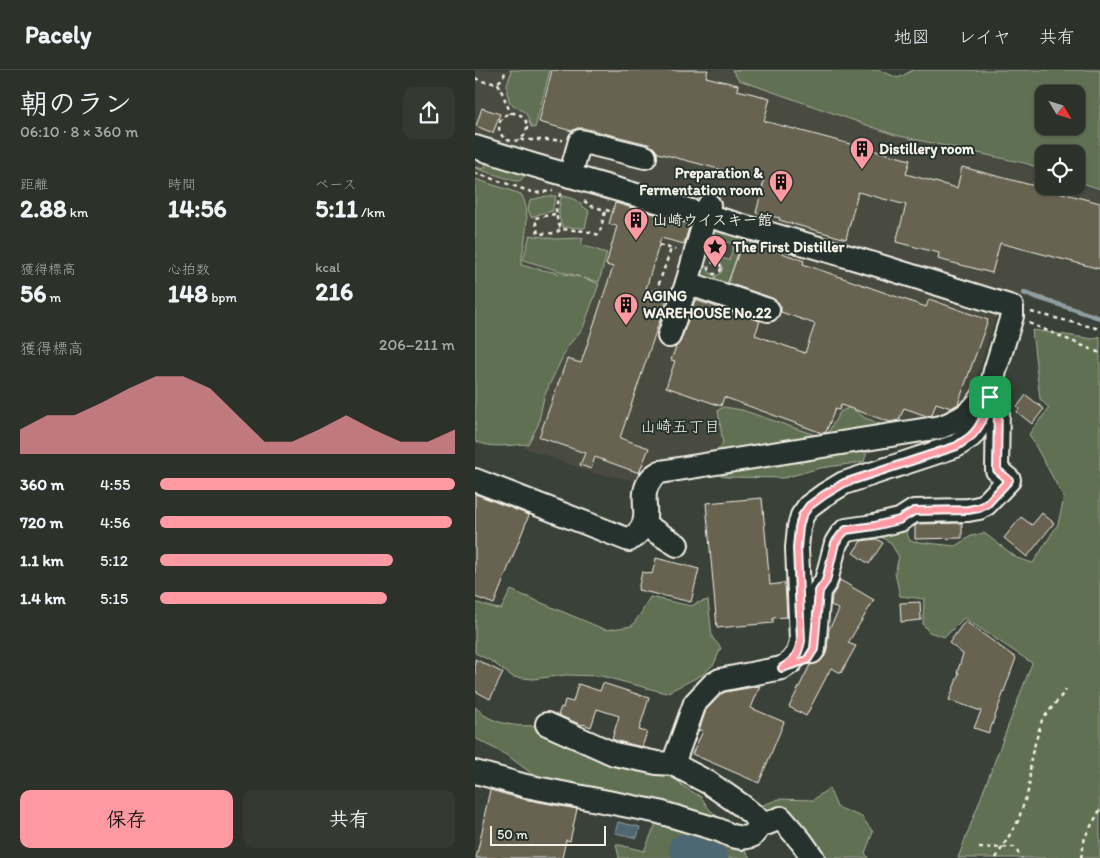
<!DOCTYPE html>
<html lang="ja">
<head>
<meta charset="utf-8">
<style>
	:root { --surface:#2c312a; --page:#343932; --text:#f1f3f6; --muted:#a6a9a8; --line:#484c47; --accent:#ff9aa2 }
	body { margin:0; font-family:Itim,"Klee One",sans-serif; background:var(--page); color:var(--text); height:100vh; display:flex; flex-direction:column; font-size:19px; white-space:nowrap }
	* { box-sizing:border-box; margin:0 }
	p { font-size:16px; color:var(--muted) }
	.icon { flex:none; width:28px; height:28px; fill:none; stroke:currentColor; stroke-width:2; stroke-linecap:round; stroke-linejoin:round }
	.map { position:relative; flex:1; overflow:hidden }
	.panel { display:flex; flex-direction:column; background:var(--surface); width:475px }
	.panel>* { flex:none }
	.needle { width:32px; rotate:128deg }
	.tools { position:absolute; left:560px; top:15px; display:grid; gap:10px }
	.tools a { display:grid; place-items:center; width:50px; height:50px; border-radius:10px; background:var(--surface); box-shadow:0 1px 4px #0004,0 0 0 1px var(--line); font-size:25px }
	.scale { position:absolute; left:15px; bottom:12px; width:116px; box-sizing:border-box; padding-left:5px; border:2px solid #f4f1e8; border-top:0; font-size:14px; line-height:18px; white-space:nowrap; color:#f4f1e8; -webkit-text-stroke:4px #26332d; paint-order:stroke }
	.pin { position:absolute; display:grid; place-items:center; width:42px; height:42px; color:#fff; margin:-21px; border-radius:10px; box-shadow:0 2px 8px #0006 }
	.round { display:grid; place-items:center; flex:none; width:52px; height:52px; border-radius:10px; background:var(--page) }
	.overview { display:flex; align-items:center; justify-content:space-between; height:85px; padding:0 20px }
	h1 { font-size:28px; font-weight:700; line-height:38px }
	.stats { display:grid; grid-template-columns:repeat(3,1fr); gap:8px; height:85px; padding:5px 20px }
	.stats div { display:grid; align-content:center }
	.stats b { font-size:25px; font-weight:700 }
	.stats small { font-size:14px; font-weight:400 }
	.stats p { font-size:14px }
	.chart { height:140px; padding:10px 20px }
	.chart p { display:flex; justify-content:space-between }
	.chart svg { width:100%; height:90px; margin-top:5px; fill:var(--accent); opacity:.7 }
	.primary-button { display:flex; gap:10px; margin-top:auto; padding:10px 20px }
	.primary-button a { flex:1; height:58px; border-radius:10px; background:var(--accent); color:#111; font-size:20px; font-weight:700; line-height:58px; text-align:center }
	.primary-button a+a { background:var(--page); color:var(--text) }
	ul { padding:0 20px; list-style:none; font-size:16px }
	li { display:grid; grid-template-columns:80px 60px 1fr; align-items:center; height:38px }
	li i { height:12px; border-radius:6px; background:var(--accent) }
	header { display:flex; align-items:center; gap:30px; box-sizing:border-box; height:70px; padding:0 25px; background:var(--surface); border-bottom:1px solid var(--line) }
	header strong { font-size:24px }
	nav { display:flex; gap:28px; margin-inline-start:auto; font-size:18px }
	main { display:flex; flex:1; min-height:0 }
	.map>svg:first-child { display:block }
	.built { fill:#484b40 }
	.green { fill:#607052; stroke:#aab09d; fill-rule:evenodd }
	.water { fill:#4d6772; stroke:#909ea1 }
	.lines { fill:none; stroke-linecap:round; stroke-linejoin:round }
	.stream { stroke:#909ea1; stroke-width:4.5 }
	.river { stroke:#4d6772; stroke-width:28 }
	.building { fill:#686351; stroke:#f4f1e8 }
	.minor-casing { stroke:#f4f1e8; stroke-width:26 }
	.path { stroke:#f4f1e8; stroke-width:2.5; stroke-dasharray:4 4; stroke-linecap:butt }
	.minor { stroke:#26332d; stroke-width:22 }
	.route-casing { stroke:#fff; stroke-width:10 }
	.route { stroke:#ff9aa2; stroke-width:6 }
	.labels { text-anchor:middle; stroke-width:4; stroke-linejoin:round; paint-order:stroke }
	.poi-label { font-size:15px; font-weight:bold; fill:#f4f1e8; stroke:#26332d; text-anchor:start }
	.neighbourhood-label { font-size:16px; fill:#f4f1e8; stroke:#26332d }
</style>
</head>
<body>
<header>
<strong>Pacely</strong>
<nav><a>地図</a><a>レイヤ</a><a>共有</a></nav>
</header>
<main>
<section class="panel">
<div class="overview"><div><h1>朝のラン</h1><p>06:10 · 8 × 360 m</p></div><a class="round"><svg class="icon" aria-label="share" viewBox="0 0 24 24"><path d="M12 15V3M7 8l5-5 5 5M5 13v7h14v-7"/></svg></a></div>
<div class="stats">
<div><p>距離</p><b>2.88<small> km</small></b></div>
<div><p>時間</p><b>14:56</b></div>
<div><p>ペース</p><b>5:11<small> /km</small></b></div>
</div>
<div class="stats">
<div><p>獲得標高</p><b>56<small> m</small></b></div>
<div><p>心拍数</p><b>148<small> bpm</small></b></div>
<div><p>kcal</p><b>216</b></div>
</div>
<div class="chart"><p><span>獲得標高</span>206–211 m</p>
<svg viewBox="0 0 160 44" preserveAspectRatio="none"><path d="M0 44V32L10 25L20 25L30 19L40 12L50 6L60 6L70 12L80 25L90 38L100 38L110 32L120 25L130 32L140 38L150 38L160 32V44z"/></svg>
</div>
<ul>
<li><b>360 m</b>4:55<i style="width:100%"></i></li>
<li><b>720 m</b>4:56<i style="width:99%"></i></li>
<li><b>1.1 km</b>5:12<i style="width:79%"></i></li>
<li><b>1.4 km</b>5:15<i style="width:77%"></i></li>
</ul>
<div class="primary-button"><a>保存</a><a>共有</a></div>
</section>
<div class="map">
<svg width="625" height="788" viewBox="0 0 625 788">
	<rect width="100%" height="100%" fill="#3a4138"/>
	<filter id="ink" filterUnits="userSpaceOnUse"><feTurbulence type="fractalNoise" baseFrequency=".02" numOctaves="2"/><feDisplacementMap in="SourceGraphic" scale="10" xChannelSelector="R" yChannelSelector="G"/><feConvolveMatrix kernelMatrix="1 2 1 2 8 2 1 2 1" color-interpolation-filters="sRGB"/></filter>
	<g filter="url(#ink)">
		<g class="built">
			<path d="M0,0H279L296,12L569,102V116H601V113L625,121V249L25,79L0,66Z"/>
			<path d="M0,86L220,147L521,246L492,337L480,343L348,369L173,394L169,404L158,410L118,403L49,378L81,268L0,171Z"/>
		</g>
		<g class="green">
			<path d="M35,0H75L60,58L56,57L51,43L35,33L32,23V15L36,3Z"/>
			<path d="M257,0H404L423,8L438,0H625V119L601,111V84H569V100L549,93L420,65L264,10ZM569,24H601V56H569Z"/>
			<path d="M12,91L50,102C48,108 47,112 40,111L0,98V97L9,99Z"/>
			<path d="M0,109L46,124C58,143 48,174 46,195L57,198L105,207L48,190L55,165L80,169L108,168L106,175L132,183L124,212L108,208L124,214L108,258L93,276L78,307L69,327L63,355L53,374C36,375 16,379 0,371V193L1,182L0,181Z"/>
			<path d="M72,126H81L78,136V141L68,143L56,147L53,139L55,130Z"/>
			<path d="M87,126L99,129L114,141L110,158L88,157C82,147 83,137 87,126Z"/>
			<path d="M237,157L269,167L250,221L225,210L226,195L233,197L235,203L240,206V211L241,206C248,203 249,198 245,192L246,188L254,190L259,174C252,172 245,170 239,175L232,173Z"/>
			<path d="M557,260L618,269L625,266V788H483L557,593L489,548L470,567L454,562L448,554L449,529L425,526L420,503L424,487L415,472L402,465L430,459L435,471L480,476L496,466L509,463L542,488L558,493L583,454L589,428L554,364L574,338L565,329Z"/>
			<path d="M249,337L267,340L340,365L351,366L365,342L375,337L390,348L410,356L392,382L389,392L345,398L309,408L251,407L233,400L242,379L248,373L243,340Z"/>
			<path d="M36,520L131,560L157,556L166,543L175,527L216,536L222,533L233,530L237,567L246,578L239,594L227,605L191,623L126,606L91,605L58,609L38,607L16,591L0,583V532L19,538L26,539Z"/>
			<path d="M0,637C3,639 6,642 9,645C27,656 47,657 67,655L198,707L208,716L226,727L234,739L249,752L64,709L33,686L0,668Z"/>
			<path d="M354,718L362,737L387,747L398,762L390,783L393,788H347L283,737L304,729L338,730Z"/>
			<path d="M183,749L269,778L275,788H144L141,774L169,781Z"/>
		</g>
		<path class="water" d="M143,752L165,757L162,768L140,763Z"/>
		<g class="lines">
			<path class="stream" d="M549,223L625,248"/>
			<path class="river" d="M208,778L239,788"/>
		</g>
		<g class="building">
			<path d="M77,0H233L231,7L263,15L262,20L295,28L289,51L435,90L431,104L482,118L487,97L625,133V199L525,173L517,203L463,189L464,183L421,172L431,135L383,122L371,169L304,150L305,148L281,143L289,111L183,83L179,78L173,74L108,58H102L97,61L64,52Z"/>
			<path d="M7,38L25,44L18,63L1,56Z"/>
			<path d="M140,133L215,154L209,174L186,168L171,219L193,226L145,368L174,378L164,403L120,387L116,399L105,395L110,383L64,367L92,289L106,293L138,197L131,195L142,156L134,154Z"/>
			<path d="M268,170L285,175L329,191L328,194L451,237L454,229L513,250L483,334L476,338L461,333L457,345L452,346L429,338L424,350L415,352L366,335L364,340L360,339L351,362L347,363L249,327L246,336L191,317L200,291L196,290L201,277L206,270L220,230L285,251L280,265L330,283L340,254L306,242V237L303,232L297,228L253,213Z"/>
			<path d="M551,325L569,339L557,354L542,342L544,339L542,337Z"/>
			<path d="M0,424L54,445L19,534L0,527Z"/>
			<path d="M287,428L295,515L310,513L312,547L298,548V553L242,558L231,433Z"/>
			<path d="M567,443L579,453L552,487L529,468L546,447L557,455Z"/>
			<path d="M487,453V468L440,469V456L443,454Z"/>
			<path d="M402,469L408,473L394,494L378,483L386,471Z"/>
			<path d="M181,488L224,499L216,532L163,520L167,502L177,504Z"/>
			<path d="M365,510L399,530L373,573L381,576L366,603L356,598L331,646L314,637L335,595L343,593L350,586L352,580L354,559L364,540L356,535L357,526L362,518Z"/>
			<path d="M445,532L446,550L426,552L425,533Z"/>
			<path d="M490,551L541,588L514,663L499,658L506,641L474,630L484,603H482L488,584L474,573Z"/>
			<path d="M0,589L28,603L15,629L0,621Z"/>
			<path d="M128,613L174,628L164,660L172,662L167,677L143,671L137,669L144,646L122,639L116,657L108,654L107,655L83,645L86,637L88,638L90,630L98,632L103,614L125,621Z"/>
			<path d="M285,616L276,638L309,652L284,713L217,684L228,661L224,660L231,640L246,624L250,622Z"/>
			<path d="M15,720L48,729L102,739L95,771L91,770L87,788H1L10,748L9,747Z"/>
		</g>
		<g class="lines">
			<defs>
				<g id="minor">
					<path d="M0,77L58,95L402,195L537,237V246L520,301L512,337L505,354L496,366L481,376L369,413L349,425L334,436L327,446L324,457L322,478L326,571L323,583L316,592L307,598L245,610L238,614L220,633L198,694"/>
					<path d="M95,106L105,71L170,87"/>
					<path d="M212,213L293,240"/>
					<path d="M194,266L212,213L234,135"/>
					<path d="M0,410L154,470C185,451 159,430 176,409C178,406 182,404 185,402L466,357C487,349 501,341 511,320"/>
					<path d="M170,455L202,475"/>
					<path d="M337,582L339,579L344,521L351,511L361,473L366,465L371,460L399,456L425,450L439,441L493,440L504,438L511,434L534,410L522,400L523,336L515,327"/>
					<path d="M0,702L51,716L184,742L244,760L257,766L267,768L277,766L285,756L282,748L266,735L234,713L198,694L182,693L139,684L72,654"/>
					<path d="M285,756L306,748L326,771L338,788"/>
				</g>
			</defs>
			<use href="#minor" class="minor-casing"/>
			<g class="path">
				<path d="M0,8C10,13 22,16 29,7L30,0"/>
				<path d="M23,13L36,44"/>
				<circle cx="38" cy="57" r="14"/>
				<path d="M46,70H88"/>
				<path d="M0,103L60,123L78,121"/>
				<path d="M86,123C79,136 80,147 86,159L111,161L124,165L131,138"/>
				<path d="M109,131L116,136L138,142"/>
				<path d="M80,144L60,148L63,164L81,163L86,159"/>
				<path d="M184,175L201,180"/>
				<circle cx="240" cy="198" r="6"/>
				<path d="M242,193L244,187"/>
				<path d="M181,222L196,179"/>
				<path d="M556,242L625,259"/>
				<path d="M554,253L625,283"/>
				<path d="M504,778L539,777L547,788"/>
				<path d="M521,788L543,751L554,718L556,687L567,650L591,620"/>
				<path d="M606,788L610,767L625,740"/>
			</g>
			<use href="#minor" class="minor"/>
		</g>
	</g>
	<g class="lines" filter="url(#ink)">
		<defs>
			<path id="route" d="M515,327L523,336L522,400L534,410L512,434L504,438L493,440L439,441L424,450L399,456L371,460L366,465L360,473L351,511L344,521L339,579L332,590L307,598C320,590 323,585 326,571L322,478L324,457L327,446L334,436L349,425L369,413L482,376C486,373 491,370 495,367C506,357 512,341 515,327Z"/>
		</defs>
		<use href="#route" class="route-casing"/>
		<use href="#route" class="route"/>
	</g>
	<defs>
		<symbol id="building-pin" viewBox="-11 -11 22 30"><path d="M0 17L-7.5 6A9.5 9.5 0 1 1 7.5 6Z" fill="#ff9aa2" stroke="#26332d"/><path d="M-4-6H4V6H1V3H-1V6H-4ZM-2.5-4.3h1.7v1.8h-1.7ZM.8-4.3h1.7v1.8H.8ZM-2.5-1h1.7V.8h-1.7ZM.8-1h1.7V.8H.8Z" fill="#111"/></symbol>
		<symbol id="sight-pin" viewBox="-11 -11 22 30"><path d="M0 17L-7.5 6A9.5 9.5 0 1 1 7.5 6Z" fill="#ff9aa2" stroke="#26332d"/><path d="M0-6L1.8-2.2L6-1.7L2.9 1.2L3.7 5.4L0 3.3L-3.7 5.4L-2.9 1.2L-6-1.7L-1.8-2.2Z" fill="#111"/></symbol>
	</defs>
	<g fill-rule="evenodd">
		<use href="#building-pin" x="373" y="65" width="28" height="38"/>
		<use href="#building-pin" x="292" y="98" width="28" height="38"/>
		<use href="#building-pin" x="147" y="136" width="28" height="38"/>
		<use href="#sight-pin" x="226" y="163" width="28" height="38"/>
		<use href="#building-pin" x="137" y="221" width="28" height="38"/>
	</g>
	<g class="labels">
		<g class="poi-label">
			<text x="404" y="84">Distillery room</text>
			<text x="288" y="108" text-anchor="end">Preparation &amp;<tspan x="288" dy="17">Fermentation room</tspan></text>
			<text x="178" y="155">山崎ウイスキー館</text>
			<text x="258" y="182">The First Distiller</text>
			<text x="168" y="231">AGING<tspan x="168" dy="17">WAREHOUSE No.22</tspan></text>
		</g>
		<g class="neighbourhood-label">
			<text x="205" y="362">山崎五丁目</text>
		</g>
	</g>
</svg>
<div class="tools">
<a><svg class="needle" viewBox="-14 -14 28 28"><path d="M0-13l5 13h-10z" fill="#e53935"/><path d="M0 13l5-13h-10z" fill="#a6a9a8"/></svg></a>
<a><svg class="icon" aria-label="locate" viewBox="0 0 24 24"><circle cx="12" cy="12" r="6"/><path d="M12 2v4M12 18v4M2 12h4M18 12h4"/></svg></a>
</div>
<div class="scale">50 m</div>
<div class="pin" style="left:515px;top:327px;background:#1e9e55"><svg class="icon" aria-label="arrive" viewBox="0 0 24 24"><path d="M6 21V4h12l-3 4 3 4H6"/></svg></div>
</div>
</main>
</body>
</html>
